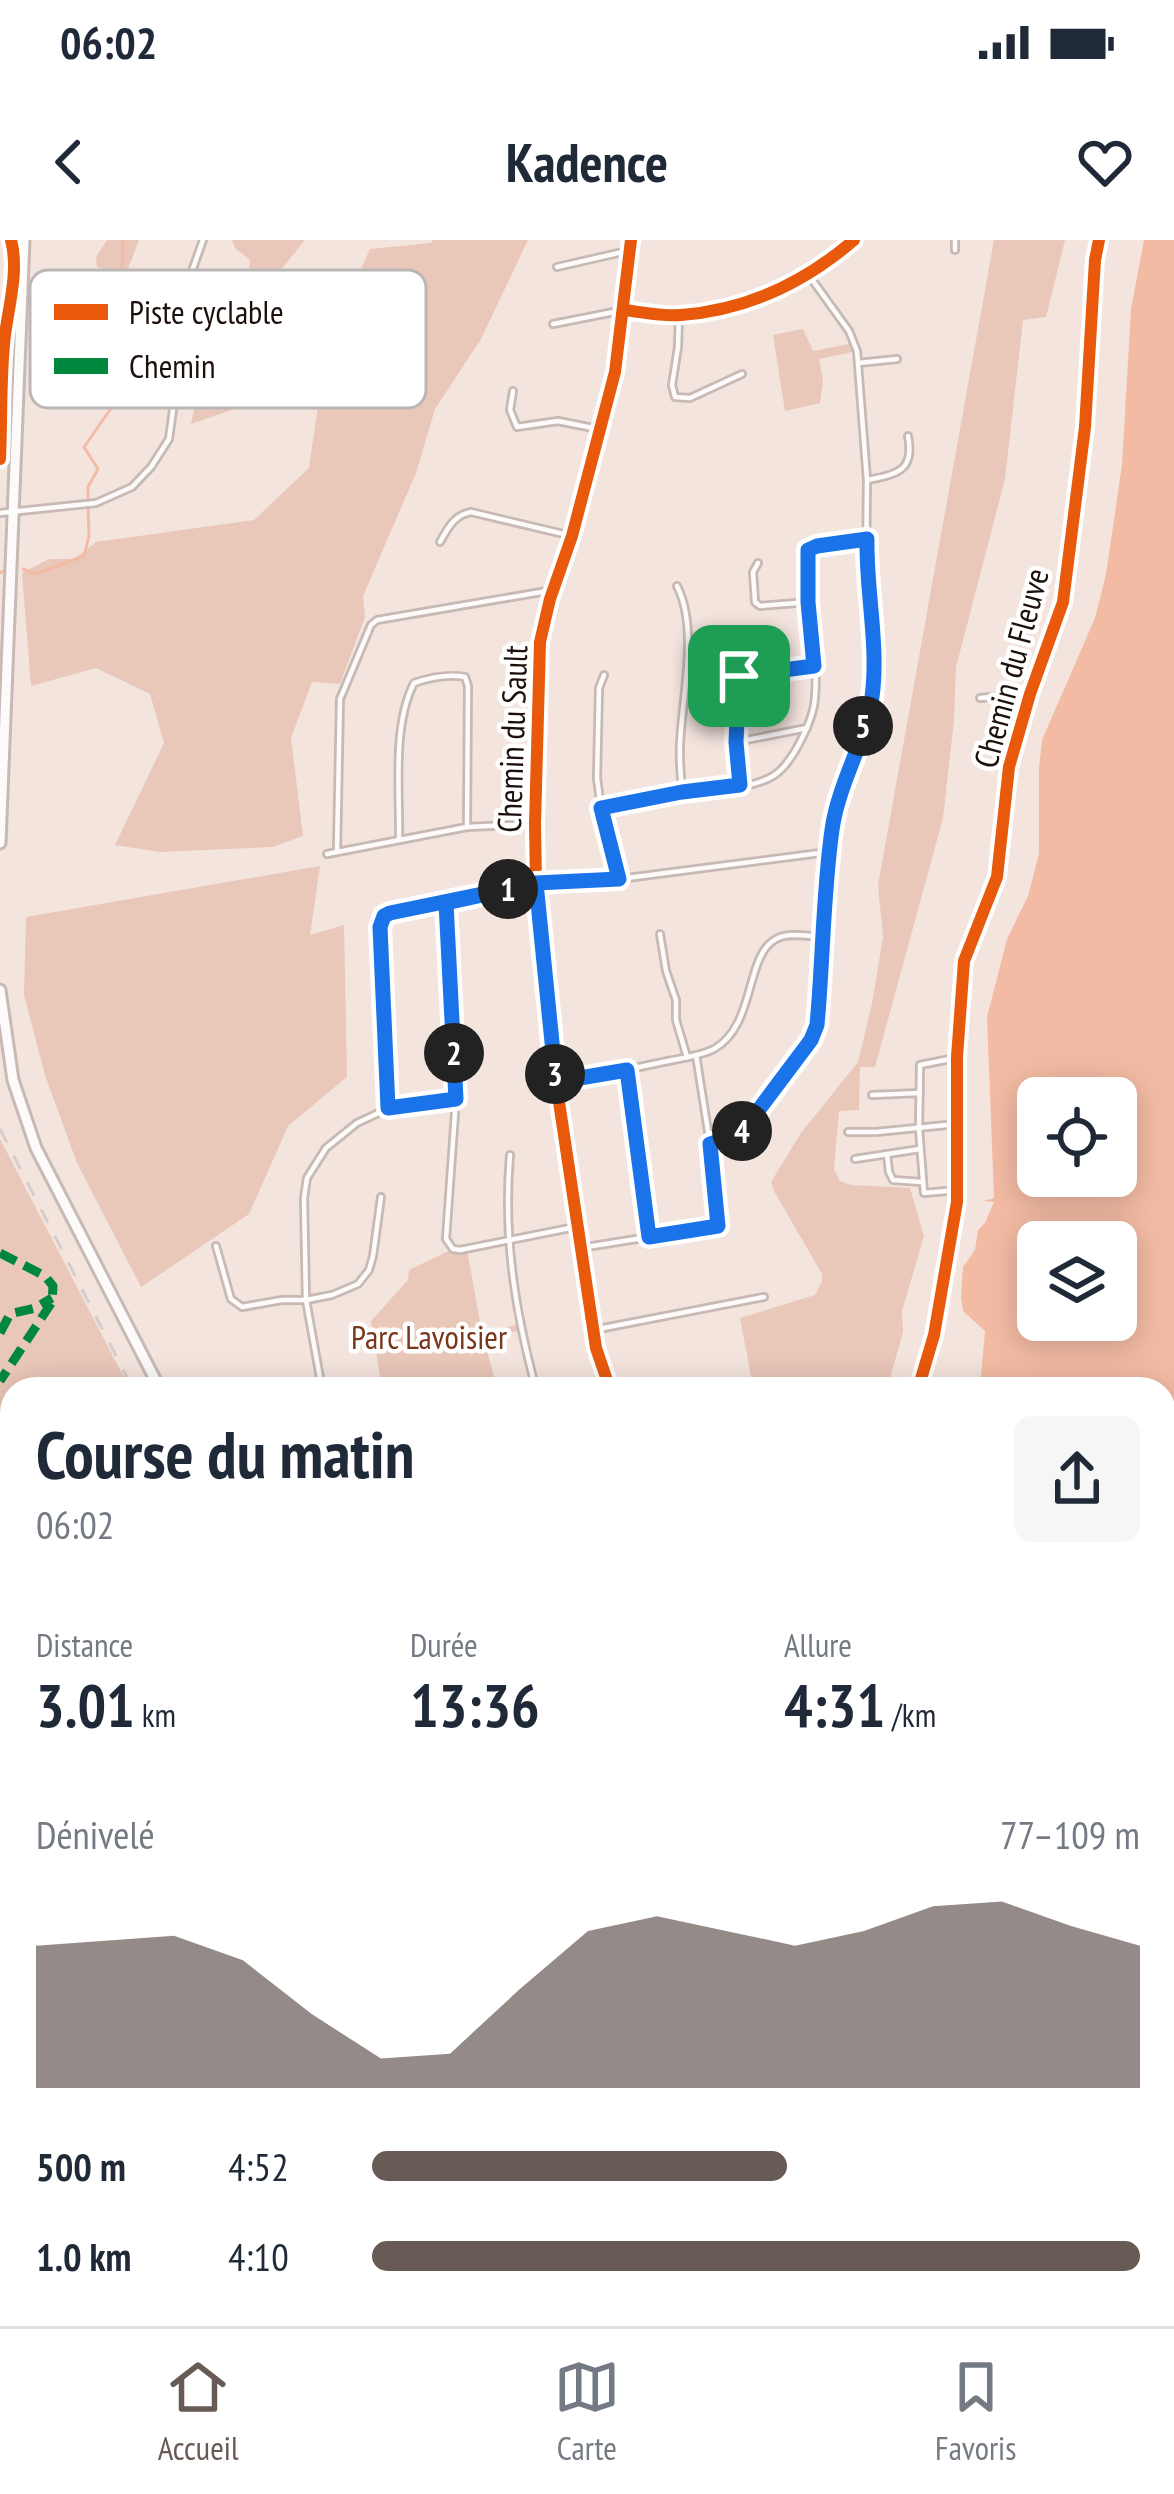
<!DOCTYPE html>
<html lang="fr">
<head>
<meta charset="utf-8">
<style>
	:root { --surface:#fff; --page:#f6f6f7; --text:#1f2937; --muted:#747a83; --line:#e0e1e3; --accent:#685a55 }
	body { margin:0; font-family:"PT Sans Narrow",sans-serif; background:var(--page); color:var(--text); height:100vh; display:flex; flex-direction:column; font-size:45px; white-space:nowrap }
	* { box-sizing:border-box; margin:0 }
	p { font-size:39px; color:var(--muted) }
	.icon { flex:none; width:66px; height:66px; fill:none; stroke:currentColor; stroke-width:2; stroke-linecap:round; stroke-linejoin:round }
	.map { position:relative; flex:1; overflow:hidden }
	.sheet { position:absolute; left:0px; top:1137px; width:1176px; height:951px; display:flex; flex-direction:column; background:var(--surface); border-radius:36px 36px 0 0; box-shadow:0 6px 30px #0003 }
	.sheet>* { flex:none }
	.controls { position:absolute; left:1017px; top:837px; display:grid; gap:24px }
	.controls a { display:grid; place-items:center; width:120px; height:120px; border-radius:18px; background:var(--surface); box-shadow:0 6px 30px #0003; font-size:60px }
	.pin { position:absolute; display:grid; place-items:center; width:102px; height:102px; color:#fff; margin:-51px; border-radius:24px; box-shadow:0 6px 18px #0006 }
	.km { position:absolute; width:60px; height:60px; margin:-30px; border-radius:50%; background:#222; color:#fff; font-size:33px; line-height:60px; text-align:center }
	.round { display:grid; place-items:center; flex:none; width:126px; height:126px; border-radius:18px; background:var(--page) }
	.overview { display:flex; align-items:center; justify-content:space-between; height:204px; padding:0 36px }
	h1 { font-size:66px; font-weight:700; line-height:90px }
	.figures { display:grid; grid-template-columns:repeat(3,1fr); gap:18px; height:204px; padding:12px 36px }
	.figures div { display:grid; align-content:center }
	.figures b { font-size:60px; font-weight:700 }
	.figures small { font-size:33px; font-weight:400 }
	.figures p { font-size:33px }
	.chart { height:336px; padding:24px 36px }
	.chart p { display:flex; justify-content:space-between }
	.chart svg { width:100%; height:216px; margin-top:12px; fill:var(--accent); opacity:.7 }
	ul { padding:0 36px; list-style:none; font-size:39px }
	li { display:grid; grid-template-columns:192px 144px 1fr; align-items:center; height:90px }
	li i { height:30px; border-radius:15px; background:var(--accent) }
	.status { display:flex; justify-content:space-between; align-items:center; height:84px; padding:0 60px; background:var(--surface); direction:ltr }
	.status svg { height:33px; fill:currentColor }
	header { display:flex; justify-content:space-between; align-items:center; height:156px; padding:0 36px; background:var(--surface); font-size:54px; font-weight:700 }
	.tabs { display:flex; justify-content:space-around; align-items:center; height:168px; border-top:3px solid var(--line); background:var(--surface); font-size:33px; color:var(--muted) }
	.tabs a { display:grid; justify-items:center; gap:6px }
	.tabs .active { color:var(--accent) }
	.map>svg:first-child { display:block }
	.green { fill:#e9c7b9 }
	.water { fill:#f3bba4; fill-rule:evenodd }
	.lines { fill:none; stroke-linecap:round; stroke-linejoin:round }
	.stream { stroke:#f3bba4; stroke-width:3 }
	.minor-casing { stroke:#c7b9b4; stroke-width:10 }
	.tertiary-casing { stroke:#c7b9b4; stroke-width:12 }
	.primary-casing { stroke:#c7b9b4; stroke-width:15 }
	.minor { stroke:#fdfbfa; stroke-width:4.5 }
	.tertiary { stroke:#fdfbfa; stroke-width:6 }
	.primary { stroke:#fdfbfa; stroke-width:9 }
	.rail { stroke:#d3cecc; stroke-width:3; stroke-dasharray:15 15; stroke-linecap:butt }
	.quiet { stroke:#00873e; stroke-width:9; stroke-dasharray:18 9; stroke-linecap:butt }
	.cycleway-casing { stroke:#fff; stroke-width:20 }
	.cycleway { stroke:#e8590c; stroke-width:12 }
	.route-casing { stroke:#fff; stroke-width:24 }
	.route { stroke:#1a73e8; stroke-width:15 }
	.labels { text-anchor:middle; stroke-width:9; stroke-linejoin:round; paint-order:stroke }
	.street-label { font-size:33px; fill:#1d100b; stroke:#fff }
	.park-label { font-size:33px; fill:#793619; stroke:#fff }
	.key { fill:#fff; stroke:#bbb7b6; stroke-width:3 }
	.key-label { font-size:33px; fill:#1d100b }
</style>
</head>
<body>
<div class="status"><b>06:02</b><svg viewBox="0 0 49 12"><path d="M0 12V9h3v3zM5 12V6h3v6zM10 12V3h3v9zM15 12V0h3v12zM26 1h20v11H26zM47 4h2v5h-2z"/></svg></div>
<header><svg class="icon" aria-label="back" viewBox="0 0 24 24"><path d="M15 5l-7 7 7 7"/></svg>Kadence<svg class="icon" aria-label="heart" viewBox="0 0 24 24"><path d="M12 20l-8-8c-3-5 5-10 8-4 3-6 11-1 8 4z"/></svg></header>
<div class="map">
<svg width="1174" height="2086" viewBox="0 0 1174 2086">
	<rect width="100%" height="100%" fill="#f4e4de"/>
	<g class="green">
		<path d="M107,0H139L126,34L97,27L96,17Z"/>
		<path d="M232,0H305L275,37L285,76L334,88L370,9L431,3L433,0H528L481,99L435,169L416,233L363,356L365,377L340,444L312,442L291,498L303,596L273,607L160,612L115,605L164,503L150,454L96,428L31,446L22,333L49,319H74L96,302L254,280L309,228L322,139L191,184L202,134L245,55L250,20L235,8Z"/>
		<path d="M994,0H1065L1046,77L1023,80L1005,239L956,427L954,480L943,578L875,827H860L859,870L839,871L834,929L840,941L851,945L910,948L924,996L902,1071L903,1092L887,1149H761L752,1142L740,1078L815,1055L822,1041V1034L774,951L771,942L801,893L858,822L872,764L883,697L878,645Z"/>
		<path d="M803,89L813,111L854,103L857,111L819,119L823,141L820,163L785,171L773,95Z"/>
		<path d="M320,626L310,695L344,685L347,837L288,886L249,974L141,1047L77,923L45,835L24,755L26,677Z"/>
		<path d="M0,899L130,1149H12V1481L0,1485Z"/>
		<path d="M453,1009H467L482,1093L520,1084L521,1090L484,1100L496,1144L479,1149H382L371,1081L408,1040L409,1030Z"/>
		<path d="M12,1727V1795L8,1811L0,1813V1730Z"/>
	</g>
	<path class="water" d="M1144,0H1174V2086H1026L1027,2076H1164V1149H980L985,1091L963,1071L961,1057L963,1027L975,1010L978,990L985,983L994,962L984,961L994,958L987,777L1007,699L1028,656L1039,614V529L1042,500L1095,378L1106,334L1122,225L1131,69ZM1038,858H1116V936H1038ZM1038,1002H1116V1080H1038Z"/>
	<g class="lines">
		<g class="stream">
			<path d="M121,65L123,0"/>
			<path d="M88,259V247L98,229L84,207L114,164L117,150L120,74"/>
			<path d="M23,329L35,334L84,316L89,296L88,268"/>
			<path d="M0,333L6,330"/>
		</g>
		<defs>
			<g id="minor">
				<path d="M955,10V0"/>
				<path d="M557,27L627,11"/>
				<path d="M189,58L235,64"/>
				<path d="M679,76L678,107L672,145L675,157L690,158L742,134"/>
				<path d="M553,84L624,70"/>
				<path d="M858,123L897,119"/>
				<path d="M513,151L510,170L517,187L558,181L598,189"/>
				<path d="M868,240C897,234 915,231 908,196"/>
				<path d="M0,273L96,263L132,247L151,227L169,199L192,31L203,0"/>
				<path d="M440,302C448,288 454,275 471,272L572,296"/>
				<path d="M758,323L753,332L755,362L760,366L809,362"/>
				<path d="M677,346C699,389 682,457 680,504C679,520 681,536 682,552"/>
				<path d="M604,435L599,448L597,538L601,568L618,636"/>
				<path d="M980,458L1028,454"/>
				<path d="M736,502L807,488"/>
				<path d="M739,546L736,502L738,436L815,426"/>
				<path d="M601,568C628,562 655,556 682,552C710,548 748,551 773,536C792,525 814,479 815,457C819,408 805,359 808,310L817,306L867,300"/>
				<path d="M399,598C400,551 392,486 414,443C429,438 449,434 465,437L468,446L467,587"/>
				<path d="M337,611L340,459L371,385L377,380L553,350"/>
				<path d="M327,614L467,587L534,584"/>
				<path d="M446,663L456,859L446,999L453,1009L460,1010L575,987"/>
				<path d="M660,694L666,731L676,760V780L687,817"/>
				<path d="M955,818L920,825L919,888L924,953L958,950"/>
				<path d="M627,830L649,997"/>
				<path d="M556,842C594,836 631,829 668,821C683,818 700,816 714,809C757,785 744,713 778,698C790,692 811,697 825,697"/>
				<path d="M872,855L920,853"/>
				<path d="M389,868L380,687L384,677L536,643L619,639L828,612"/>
				<path d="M848,892H876L957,884"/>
				<path d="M710,904L736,895L745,888L811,800L817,785L832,588L841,551L872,461L874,427L866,336L867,240L857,111L849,91L808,34"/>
				<path d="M887,914L889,932L893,940L922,942"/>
				<path d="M510,915C503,996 515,1071 536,1149"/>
				<path d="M855,919L920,909"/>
				<path d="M216,1006L231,1059L242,1067L282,1060H306L332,1055L358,1044L369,1030L373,1016L381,957"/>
				<path d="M580,1008L718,986L710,904L696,815"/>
				<path d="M593,1090L764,1057"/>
				<path d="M322,1149L306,1060L304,958L307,938L326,908L357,883L389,868L456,859"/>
				<path d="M0,1717L12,1714"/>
				<path d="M0,1991L12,1989"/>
				<path d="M336,2086L382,2076"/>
				<path d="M598,2086L641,2076"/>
				<path d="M898,2086L947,2076"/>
			</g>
			<g id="tertiary">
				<path d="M624,70C642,72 663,77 681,75C747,70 804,43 854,0"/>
				<path d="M610,1149L596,1108L556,842L536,643L535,584L540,402L550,359L572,296L615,132L631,0"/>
				<path d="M918,1149L934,1095L957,962V817L964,721L997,637L1009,527L1030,454L1063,362L1085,187L1095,20L1099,0"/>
				<path d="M649,2076L650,2086"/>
				<path d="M1003,2086V2076"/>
			</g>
			<g id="primary">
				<path d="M0,603L24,0"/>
				<path d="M0,750L13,840L36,908L160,1149"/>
				<path d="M532,2086V2076"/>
			</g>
		</defs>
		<use href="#minor" class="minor-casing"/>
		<use href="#tertiary" class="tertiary-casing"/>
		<use href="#primary" class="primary-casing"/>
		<use href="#minor" class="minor"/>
		<use href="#tertiary" class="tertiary"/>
		<use href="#primary" class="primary"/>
		<g class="rail">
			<path d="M0,889L133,1149"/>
			<path d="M2,2086L12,2040"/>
		</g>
		<g class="quiet">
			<path d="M0,1013L45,1036L53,1046L52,1062L0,1141"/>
			<path d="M0,1093L10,1074L35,1068L52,1058"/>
		</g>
		<defs>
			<g id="cycleway">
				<path d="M624,70C642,72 663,77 681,75C747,70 804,43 854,0"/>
				<path d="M0,219C2,178 0,136 5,95C9,64 19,31 11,0"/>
				<path d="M610,1149L596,1108L556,842L536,643L535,584L540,402L550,359L572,296L615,132L631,0"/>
				<path d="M918,1149L934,1095L957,962V817L964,721L997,637L1009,527L1030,454L1063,362L1085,187L1095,20L1099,0"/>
			</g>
		</defs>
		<use href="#cycleway" class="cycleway-casing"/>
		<use href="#cycleway" class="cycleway"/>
	</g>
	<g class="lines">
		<defs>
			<path id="route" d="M739,436L736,502L740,545L682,552L601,568L619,639L536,643L390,673L384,676L380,687L388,868L456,859L446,663L536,643L556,842L627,830L649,997L718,986L710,904L736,895L745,888L811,800L817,785C823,721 823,653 832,590C838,544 866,501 872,457C879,406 866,351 867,299L817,306L808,310V362L814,426L739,436"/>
		</defs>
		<use href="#route" class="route-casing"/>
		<use href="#route" class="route"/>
	</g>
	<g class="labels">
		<g class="street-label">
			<text transform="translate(1011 428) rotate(-75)" y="12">Chemin du Fleuve</text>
			<text transform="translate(512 499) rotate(-88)" y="12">Chemin du Sault</text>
		</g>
		<g class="park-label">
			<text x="429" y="1109">Parc Lavoisier</text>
		</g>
	</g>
	<rect x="30" y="30" width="396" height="138" rx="18" class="key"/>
	<rect x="54" y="64" width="54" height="16" fill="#e8590c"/>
	<rect x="54" y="118" width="54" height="16" fill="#00873e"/>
	<g class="key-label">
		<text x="129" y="84">Piste cyclable</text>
		<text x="129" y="138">Chemin</text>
	</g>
</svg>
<div class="controls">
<a><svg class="icon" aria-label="locate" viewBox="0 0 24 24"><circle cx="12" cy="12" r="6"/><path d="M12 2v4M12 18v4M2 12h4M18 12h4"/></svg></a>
<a><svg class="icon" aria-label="layers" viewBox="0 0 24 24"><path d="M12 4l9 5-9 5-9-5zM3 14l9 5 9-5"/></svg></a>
</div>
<div class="pin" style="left:739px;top:436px;background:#1e9e55"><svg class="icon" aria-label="arrive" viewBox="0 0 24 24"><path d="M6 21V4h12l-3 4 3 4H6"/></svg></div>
<b class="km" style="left:508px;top:649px">1</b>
<b class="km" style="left:454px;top:813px">2</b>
<b class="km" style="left:555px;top:834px">3</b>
<b class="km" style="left:742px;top:891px">4</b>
<b class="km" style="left:863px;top:486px">5</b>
<section class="sheet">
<div class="overview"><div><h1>Course du matin</h1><p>06:02</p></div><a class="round"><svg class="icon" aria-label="share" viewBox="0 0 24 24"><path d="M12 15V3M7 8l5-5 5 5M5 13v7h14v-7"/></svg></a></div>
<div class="figures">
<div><p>Distance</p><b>3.01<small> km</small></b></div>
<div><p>Durée</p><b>13:36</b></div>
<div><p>Allure</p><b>4:31<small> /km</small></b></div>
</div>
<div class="chart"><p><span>Dénivelé</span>77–109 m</p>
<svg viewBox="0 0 160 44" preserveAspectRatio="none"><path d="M0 44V15L10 14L20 13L30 18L40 29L50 38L60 37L70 24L80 12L90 9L100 12L110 15L120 12L130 7L140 6L150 11L160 15V44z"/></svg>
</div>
<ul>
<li><b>500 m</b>4:52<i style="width:54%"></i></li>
<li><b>1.0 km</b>4:10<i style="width:100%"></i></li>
</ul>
</section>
</div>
<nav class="tabs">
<a class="active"><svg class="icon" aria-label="home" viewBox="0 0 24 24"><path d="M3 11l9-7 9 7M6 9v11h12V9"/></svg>Accueil</a>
<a><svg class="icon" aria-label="map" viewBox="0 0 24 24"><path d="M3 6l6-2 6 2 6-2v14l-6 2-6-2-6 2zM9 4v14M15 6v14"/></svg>Carte</a>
<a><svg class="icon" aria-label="saved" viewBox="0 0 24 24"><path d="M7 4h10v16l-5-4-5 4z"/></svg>Favoris</a>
</nav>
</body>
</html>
